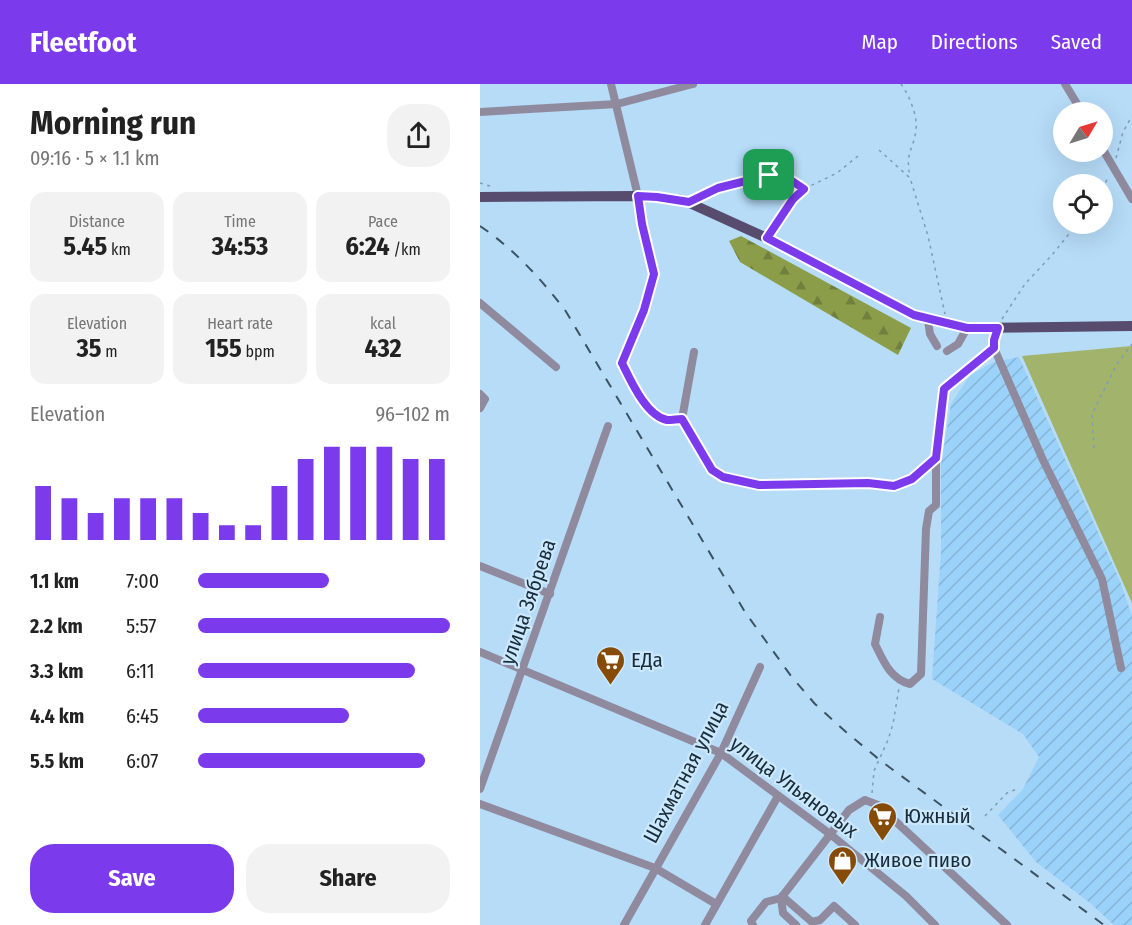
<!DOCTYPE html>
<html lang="en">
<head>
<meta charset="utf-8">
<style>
	:root { --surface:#fff; --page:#f2f2f2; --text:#222; --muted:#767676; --accent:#7c3aed }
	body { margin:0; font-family:"Fira Sans Condensed",sans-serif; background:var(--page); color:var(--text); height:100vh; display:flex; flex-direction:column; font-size:22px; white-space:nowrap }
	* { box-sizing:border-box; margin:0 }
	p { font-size:20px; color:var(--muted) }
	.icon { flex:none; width:33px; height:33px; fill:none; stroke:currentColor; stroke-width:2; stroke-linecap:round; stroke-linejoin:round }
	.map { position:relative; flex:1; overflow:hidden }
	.panel { display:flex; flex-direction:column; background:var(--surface); width:480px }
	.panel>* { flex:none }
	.needle { width:39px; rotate:52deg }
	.tools { position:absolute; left:573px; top:18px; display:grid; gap:12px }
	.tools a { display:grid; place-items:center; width:60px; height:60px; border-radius:50%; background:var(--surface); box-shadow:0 6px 24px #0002; font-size:30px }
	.pin { position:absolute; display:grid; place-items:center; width:51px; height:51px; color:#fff; margin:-26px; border-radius:12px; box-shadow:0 3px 9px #0006 }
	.round { display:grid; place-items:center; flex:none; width:63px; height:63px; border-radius:24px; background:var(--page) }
	.overview { display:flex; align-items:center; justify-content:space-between; height:102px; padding:0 30px }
	h1 { font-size:33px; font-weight:700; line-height:45px }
	.stats { display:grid; grid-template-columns:repeat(3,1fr); gap:9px; height:102px; padding:6px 30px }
	.stats div { display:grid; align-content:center; border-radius:15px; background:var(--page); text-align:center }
	.stats b { font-size:26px; font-weight:700 }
	.stats small { font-size:16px; font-weight:400 }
	.stats p { font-size:16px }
	.chart { height:168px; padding:12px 30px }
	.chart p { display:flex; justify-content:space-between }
	.chart svg { width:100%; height:108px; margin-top:6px; stroke:var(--accent); stroke-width:6 }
	.button { display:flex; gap:12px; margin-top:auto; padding:12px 30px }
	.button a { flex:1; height:69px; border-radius:24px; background:var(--accent); color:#fff; font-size:24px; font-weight:700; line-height:69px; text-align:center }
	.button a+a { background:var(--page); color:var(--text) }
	ul { padding:0 30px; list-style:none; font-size:20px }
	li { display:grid; grid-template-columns:96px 72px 1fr; align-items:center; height:45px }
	li i { height:15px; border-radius:8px; background:var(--accent) }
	header { display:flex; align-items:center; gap:36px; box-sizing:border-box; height:84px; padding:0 30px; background:var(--accent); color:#fff }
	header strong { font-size:28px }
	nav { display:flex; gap:33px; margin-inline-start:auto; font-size:21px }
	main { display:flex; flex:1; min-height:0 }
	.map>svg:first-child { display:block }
	.industrial { fill:url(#industrial-furrows) }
	.forest { fill:url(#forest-firs) }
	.park { fill:#a2b36c }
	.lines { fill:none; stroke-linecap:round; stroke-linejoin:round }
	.path { stroke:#7e9db4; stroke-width:1.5; stroke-dasharray:3 4.5; stroke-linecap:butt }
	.minor { stroke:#908a9e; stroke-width:8 }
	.major { stroke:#574b6e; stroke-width:10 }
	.rail { stroke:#3c5363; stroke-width:2; stroke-dasharray:10 10; stroke-linecap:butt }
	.route-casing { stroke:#fff; stroke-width:12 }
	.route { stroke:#7c3aed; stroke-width:8 }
	.labels { text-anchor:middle; stroke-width:4.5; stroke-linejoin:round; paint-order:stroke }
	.street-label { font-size:21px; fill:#192c39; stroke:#cce8fd }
	.poi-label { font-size:21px; fill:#192c39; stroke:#cce8fd; text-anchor:start }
</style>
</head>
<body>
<header>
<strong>Fleetfoot</strong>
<nav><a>Map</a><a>Directions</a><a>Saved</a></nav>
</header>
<main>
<section class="panel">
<div class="overview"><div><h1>Morning run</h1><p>09:16 · 5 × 1.1 km</p></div><a class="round"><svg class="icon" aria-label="share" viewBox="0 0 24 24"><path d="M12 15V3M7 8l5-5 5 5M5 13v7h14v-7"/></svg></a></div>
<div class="stats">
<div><p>Distance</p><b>5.45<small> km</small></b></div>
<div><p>Time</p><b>34:53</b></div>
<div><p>Pace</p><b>6:24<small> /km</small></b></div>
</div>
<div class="stats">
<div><p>Elevation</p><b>35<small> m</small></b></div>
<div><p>Heart rate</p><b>155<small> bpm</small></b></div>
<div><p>kcal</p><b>432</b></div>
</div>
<div class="chart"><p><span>Elevation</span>96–102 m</p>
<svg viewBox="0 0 160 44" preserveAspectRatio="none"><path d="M5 44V22M15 44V27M25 44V33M35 44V27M45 44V27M55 44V27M65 44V33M75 44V38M85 44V38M95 44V22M105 44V11M115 44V6M125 44V6M135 44V6M145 44V11M155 44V11"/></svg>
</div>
<ul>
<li><b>1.1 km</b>7:00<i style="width:52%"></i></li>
<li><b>2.2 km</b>5:57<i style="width:100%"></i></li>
<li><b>3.3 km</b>6:11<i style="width:86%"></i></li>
<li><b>4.4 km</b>6:45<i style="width:60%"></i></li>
<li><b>5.5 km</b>6:07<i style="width:90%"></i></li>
</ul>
<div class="button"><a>Save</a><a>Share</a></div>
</section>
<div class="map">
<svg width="652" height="841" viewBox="0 0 652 841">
	<defs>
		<pattern id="industrial-furrows" width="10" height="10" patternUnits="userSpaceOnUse" patternTransform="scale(1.5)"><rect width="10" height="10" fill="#9bd2f9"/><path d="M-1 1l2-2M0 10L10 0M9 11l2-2" fill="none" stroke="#85b4d6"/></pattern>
		<pattern id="forest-firs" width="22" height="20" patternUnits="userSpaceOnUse" patternTransform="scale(1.5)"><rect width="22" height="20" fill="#8b9d48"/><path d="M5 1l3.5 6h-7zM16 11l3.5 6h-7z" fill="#71803d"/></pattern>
	</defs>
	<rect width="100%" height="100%" fill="#b6dcf8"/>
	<path class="industrial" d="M539,273L640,497L652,532V841H634L610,819L556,778L518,731L543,705L559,673L543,650L452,595L461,468V381L471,320L490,291L514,278Z"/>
	<path class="forest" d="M261,152L431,244L418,271L260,178L249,157Z"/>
	<path class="park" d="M652,262V519L542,272Z"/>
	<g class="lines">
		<g class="path">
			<path d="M421,0C429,11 438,32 436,46C433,68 425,67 430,93"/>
			<path d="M399,66L430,94L448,152L465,230"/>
			<path d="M636,74L643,48L652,32"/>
			<path d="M0,99L13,103"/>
			<path d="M622,105L629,92"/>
			<path d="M219,114C238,104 286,85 307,93C313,96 318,101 323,104"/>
			<path d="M293,146L313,115L324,105L357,89L378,72"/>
			<path d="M522,235L545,200L572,171L597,140"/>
			<path d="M614,364L612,330L637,280L652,260"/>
			<path d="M392,709L394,687L408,656L413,640L419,604"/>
			<path d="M505,732L527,709L537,705"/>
		</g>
		<g class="minor">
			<path d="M131,0L158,112L162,140L174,190L164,226L142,279C151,297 166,332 187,336C192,336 198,335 202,335L214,268"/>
			<path d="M585,0L602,28"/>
			<path d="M0,28L137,20L213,0"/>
			<path d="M622,64L652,115"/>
			<path d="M0,219L76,283"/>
			<path d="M448,236L450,250L457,262"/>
			<path d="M517,244L514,257V264L563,376L622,495L641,584"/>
			<path d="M467,267L478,260L487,244"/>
			<path d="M0,310L5,315L0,324"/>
			<path d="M202,335L232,386L243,393L279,401L388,399L414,402L432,395L456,374"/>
			<path d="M0,482L70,510"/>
			<path d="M400,533L395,560C403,576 410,595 430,600L441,590L446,445L449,427L456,421V374L464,305L514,264"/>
			<path d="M0,568L241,669L350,750L426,812L455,841"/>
			<path d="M0,705L128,342"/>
			<path d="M0,720L175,784L236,820"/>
			<path d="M302,812L332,838L340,836L354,822L375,841"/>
			<path d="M301,814L303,829L316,841"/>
			<path d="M144,841L241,669L280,583"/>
			<path d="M225,841L298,712"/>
			<path d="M273,841L271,837L286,818L301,814L369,726L385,716L398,721L527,841"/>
		</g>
		<path class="major" d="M0,113L158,112L203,116L287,154L434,231L487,244L652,242"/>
		<path class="rail" d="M0,142C34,165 60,194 85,226L265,528L311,592L335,620L366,648L401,677L624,841"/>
	</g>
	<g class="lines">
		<defs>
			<path id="route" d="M289,91L306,93L324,105L313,115L287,154L434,231L487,244H518L514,256V264L464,305L456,374L432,395L414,402L388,399L279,401L243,393L232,386L202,335C198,335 192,336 187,336C166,332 151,297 142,279L164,226L174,190L162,140L158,112L177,113L209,118L238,104Z"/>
		</defs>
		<use href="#route" class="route-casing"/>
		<use href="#route" class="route"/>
	</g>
	<defs>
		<symbol id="supermarket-pin" viewBox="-11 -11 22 30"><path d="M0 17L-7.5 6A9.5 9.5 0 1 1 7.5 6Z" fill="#874b08" stroke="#cce8fd"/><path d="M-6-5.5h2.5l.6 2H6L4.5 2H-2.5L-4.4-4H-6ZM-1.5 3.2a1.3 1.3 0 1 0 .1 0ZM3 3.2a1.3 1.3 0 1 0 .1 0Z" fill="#fff"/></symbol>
		<symbol id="shop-pin" viewBox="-11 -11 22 30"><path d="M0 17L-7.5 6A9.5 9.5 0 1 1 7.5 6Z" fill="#874b08" stroke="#cce8fd"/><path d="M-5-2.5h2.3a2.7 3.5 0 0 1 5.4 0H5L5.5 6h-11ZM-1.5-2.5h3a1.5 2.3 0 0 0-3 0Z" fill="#fff"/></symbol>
	</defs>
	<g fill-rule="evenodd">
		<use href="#supermarket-pin" x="114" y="560" width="33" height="45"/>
		<use href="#supermarket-pin" x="386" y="716" width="33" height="45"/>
		<use href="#shop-pin" x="346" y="760" width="33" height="45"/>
	</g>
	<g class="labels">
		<g class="street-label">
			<text transform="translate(48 518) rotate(-71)" y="7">улица Зябрева</text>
			<text transform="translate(206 688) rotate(-62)" y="7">Шахматная улица</text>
			<text transform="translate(314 703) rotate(37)" y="7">улица Ульяновых</text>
		</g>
		<g class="poi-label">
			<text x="151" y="583">ЕДа</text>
			<text x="424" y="739">Южный</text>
			<text x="384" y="783">Живое пиво</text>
		</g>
	</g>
</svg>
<div class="tools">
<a><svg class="needle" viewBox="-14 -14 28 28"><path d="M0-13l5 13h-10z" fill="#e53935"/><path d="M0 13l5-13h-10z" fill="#767676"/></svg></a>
<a><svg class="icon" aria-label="locate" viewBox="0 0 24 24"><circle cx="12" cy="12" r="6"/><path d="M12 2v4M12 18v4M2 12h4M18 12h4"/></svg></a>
</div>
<div class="pin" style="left:289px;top:91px;background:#1e9e55"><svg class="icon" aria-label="arrive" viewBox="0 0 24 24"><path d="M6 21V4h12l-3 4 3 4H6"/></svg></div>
</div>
</main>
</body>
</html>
